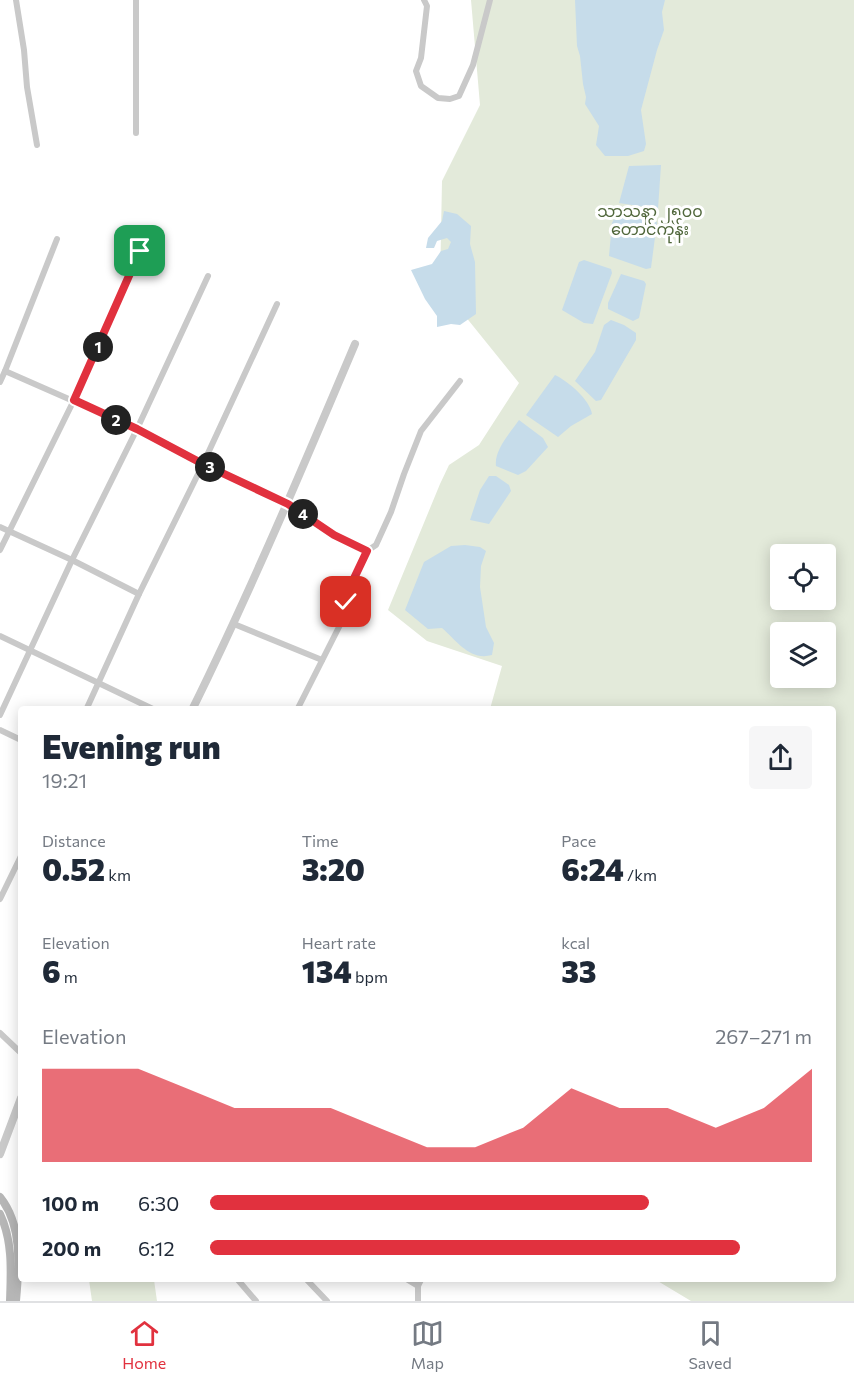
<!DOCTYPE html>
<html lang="en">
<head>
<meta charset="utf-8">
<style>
	:root { --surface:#fff; --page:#f6f6f7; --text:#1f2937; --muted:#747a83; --line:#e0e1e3; --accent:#e1313e }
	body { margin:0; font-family:Commissioner,"Noto Sans Myanmar",sans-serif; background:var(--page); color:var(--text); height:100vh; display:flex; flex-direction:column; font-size:22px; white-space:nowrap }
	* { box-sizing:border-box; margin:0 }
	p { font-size:20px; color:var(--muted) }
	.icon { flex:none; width:33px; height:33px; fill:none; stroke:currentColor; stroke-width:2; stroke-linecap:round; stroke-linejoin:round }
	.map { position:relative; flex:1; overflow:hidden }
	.side { position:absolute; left:18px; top:706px; width:818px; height:576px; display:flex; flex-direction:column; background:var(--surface); border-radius:6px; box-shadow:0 3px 15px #0003 }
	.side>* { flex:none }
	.buttons { position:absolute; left:770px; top:544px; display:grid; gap:12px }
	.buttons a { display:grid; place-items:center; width:66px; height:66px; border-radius:6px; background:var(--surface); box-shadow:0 3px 15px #0003; font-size:30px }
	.pin { position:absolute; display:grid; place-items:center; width:51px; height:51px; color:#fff; margin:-26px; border-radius:12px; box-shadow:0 3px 9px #0006 }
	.km { position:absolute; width:30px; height:30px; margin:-15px; border-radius:50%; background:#222; color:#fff; font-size:16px; line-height:30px; text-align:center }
	.round { display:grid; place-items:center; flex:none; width:63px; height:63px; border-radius:6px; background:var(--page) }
	.summary { display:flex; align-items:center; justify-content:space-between; height:102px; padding:0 24px }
	h1 { font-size:33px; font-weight:800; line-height:45px }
	.stats { display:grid; grid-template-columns:repeat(3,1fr); gap:9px; height:102px; padding:6px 24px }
	.stats div { display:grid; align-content:center }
	.stats b { font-size:30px; font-weight:800 }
	.stats small { font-size:16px; font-weight:400 }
	.stats p { font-size:16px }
	.chart { height:168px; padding:12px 24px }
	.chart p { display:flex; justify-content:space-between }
	.chart svg { width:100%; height:108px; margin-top:6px; fill:var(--accent); opacity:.7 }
	ul { padding:0 24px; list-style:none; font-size:20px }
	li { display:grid; grid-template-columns:96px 72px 1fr; align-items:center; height:45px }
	li i { height:15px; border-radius:8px; background:var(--accent) }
	.menu { display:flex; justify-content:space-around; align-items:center; height:84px; border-top:2px solid var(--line); background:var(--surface); font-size:16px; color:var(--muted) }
	.menu a { display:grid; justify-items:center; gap:3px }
	.menu .on { color:var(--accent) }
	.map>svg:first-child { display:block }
	.green { fill:#e3eada; fill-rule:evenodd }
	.water { fill:#c6dcea }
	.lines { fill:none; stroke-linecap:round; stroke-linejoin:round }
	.minor { stroke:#c9c9c9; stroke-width:6 }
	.tertiary { stroke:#c9c9c9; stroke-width:8 }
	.secondary { stroke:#b6b6b6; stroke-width:8 }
	.route-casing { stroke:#fff; stroke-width:12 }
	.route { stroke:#e1313e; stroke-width:8 }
	.labels { text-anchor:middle; stroke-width:6; stroke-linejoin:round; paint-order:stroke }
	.park-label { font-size:16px; fill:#50673b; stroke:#fff }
</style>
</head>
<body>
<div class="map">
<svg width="854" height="1301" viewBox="0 0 854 1301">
	<rect width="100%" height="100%" fill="#fff"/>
	<g class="green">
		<path d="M471,0H854V1301H691L656,1280H832V710L490,709L502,666L427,641L388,610L440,484L449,465L479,445L519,383L440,285L442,181L480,105ZM780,555H825V600H780ZM780,633H825V678H780Z"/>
		<path d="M89,1280H154L157,1301H92Z"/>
	</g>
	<g class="water">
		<path d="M575,0H665L662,12L664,30L657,50L641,110L646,144L644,151L628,156H605L596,145L599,126L585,104L586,97L583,84L580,56L577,46Z"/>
		<path d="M661,165L658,209L619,203L629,166Z"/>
		<path d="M444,211L457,214L471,226L470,244L475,262L476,314L460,325L451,324L437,327V316L425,299L411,270L432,264L441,251L448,249L451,242L447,238L437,241L434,248H426L428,238L442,221Z"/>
		<path d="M617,213L657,222L651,268L646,269L609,256L612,223Z"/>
		<path d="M584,260L611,269L612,273L593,324L584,323L562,310L579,262Z"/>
		<path d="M621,274L644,281L646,284L639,318L633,321L608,309V303Z"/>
		<path d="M611,320L624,325L636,333V340L601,400L596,401L575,381L595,352L604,325Z"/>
		<path d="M555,375C568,381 590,400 592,414L571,426L558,437L526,415Z"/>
		<path d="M519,420L543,438L548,447L526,471L518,475L496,466C494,450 510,433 519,420Z"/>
		<path d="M489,476H496L509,485L511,491L489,524L470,520L480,490Z"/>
		<path d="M465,545L480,547L486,551L481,566L480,587L486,627L494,643L492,655C470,661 458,642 442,628L428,629L405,610L424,562L451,546Z"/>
	</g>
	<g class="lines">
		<g class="minor">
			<path d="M16,0L24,50L27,87L37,145"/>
			<path d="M136,0V133"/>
			<path d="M424,0L427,6L421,58L416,71L421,86L438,98L450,99L459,96L473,65L490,0"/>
			<path d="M5,371L57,239"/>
			<path d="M0,382L5,371L137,429L203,464L288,504L334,535L367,551"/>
			<path d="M0,527L72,560L139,594"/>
			<path d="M0,550L74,400L140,251"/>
			<path d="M234,624L322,660"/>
			<path d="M0,636L155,710"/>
			<path d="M86,710L139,594L203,464L277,304"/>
			<path d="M297,710L341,623L348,591L367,551L376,545L391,512L404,474L421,431L460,381"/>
			<path d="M0,715L72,560L137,429L208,276"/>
			<path d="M0,730L21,740"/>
			<path d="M0,899L21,856"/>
			<path d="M0,1033L21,1053"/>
			<path d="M238,1280L256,1301"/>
			<path d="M307,1280L327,1301"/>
			<path d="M408,1280L418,1286"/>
			<path d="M418,1301V1286L421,1280"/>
		</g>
		<g class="tertiary">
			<path d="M192,710C251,590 303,467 355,344"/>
			<path d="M0,1154L21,1098"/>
		</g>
		<g class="secondary">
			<path d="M0,1197C23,1226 19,1266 16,1301"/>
			<path d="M0,1214C13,1241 11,1272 10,1301"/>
		</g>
	</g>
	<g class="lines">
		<defs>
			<path id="route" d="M140,251L74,400L137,429L203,464L288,504L334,535L367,551L348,591L346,602"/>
		</defs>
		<use href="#route" class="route-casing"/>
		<use href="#route" class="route"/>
	</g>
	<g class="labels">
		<g class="park-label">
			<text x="650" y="217">သာသနာ ၂၅၀၀<tspan x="650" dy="18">တောင်ကုန်း</tspan></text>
		</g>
	</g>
</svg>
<div class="buttons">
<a><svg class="icon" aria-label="locate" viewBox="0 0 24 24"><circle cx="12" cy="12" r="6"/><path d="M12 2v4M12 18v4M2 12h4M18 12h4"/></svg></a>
<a><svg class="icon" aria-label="layers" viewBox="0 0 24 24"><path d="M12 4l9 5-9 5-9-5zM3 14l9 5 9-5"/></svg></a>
</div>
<div class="pin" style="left:140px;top:251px;background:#1e9e55"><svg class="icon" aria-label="arrive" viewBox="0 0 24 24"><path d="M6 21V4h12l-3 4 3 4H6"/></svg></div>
<div class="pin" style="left:346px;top:602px;background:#d93025"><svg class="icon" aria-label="check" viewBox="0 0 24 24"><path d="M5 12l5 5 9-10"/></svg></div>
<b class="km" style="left:98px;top:347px">1</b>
<b class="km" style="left:116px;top:420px">2</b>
<b class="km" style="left:210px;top:467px">3</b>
<b class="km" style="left:303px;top:514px">4</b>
<section class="side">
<div class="summary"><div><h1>Evening run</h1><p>19:21</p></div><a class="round"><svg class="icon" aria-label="share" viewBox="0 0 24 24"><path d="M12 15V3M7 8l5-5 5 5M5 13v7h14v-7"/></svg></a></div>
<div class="stats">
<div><p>Distance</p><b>0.52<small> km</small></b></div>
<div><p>Time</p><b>3:20</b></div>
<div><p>Pace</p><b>6:24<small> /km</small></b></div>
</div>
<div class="stats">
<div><p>Elevation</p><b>6<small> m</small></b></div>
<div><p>Heart rate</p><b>134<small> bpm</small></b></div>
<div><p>kcal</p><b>33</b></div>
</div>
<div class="chart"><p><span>Elevation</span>267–271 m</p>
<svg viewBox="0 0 160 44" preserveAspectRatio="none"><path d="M0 44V6L10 6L20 6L30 14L40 22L50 22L60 22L70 30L80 38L90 38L100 30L110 14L120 22L130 22L140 30L150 22L160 6V44z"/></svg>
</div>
<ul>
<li><b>100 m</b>6:30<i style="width:73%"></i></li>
<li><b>200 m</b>6:12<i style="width:88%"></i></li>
</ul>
</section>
</div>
<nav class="menu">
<a class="on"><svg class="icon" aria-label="home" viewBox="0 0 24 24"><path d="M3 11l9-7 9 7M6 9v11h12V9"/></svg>Home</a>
<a><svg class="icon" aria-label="map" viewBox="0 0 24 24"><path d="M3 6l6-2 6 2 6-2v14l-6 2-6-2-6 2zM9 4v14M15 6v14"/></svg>Map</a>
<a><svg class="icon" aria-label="saved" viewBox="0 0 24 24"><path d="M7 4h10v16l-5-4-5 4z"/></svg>Saved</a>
</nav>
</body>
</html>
